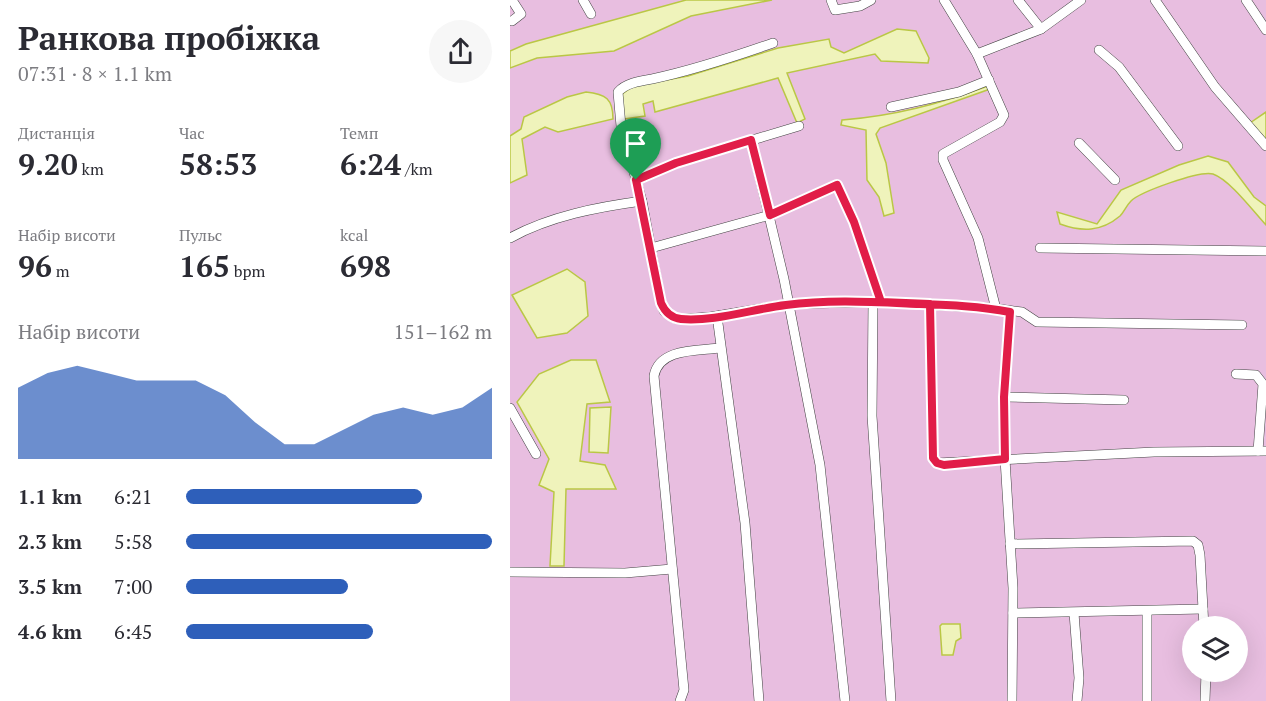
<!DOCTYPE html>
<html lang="uk">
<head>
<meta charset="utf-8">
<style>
	:root { --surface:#fff; --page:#f7f7f7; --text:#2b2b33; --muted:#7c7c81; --accent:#2e5fba }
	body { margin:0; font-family:"PT Serif",serif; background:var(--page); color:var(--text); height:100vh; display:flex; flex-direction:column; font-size:22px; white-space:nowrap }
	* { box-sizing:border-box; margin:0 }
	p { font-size:20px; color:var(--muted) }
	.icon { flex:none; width:33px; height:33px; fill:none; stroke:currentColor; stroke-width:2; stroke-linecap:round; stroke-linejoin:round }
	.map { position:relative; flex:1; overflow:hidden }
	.details { display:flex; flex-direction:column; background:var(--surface); width:510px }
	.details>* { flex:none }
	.fabs { position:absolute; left:672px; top:616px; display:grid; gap:12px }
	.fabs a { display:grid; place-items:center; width:66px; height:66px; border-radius:50%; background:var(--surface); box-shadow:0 6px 24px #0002; font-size:30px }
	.pin { position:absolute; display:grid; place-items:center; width:51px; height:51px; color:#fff; margin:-62px -26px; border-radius:50% 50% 50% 0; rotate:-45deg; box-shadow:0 0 6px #0007 }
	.pin .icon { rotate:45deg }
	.round { display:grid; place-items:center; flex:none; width:63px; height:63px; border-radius:32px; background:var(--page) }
	.head { display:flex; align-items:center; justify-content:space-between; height:102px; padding:0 18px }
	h1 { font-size:33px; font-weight:700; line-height:45px }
	.figures { display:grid; grid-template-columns:repeat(3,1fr); gap:9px; height:102px; padding:6px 18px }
	.figures div { display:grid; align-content:center }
	.figures b { font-size:30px; font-weight:700 }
	.figures small { font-size:16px; font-weight:400 }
	.figures p { font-size:16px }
	.chart { height:168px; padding:12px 18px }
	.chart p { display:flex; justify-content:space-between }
	.chart svg { width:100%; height:108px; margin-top:6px; fill:var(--accent); opacity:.7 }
	ul { padding:0 18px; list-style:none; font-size:20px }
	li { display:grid; grid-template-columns:96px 72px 1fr; align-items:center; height:45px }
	li i { height:15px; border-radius:8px; background:var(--accent) }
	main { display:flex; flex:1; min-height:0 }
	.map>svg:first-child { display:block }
	.green { fill:#e8bee0; fill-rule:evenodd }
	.water { fill:#eff3bb; stroke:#bac745; stroke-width:1.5 }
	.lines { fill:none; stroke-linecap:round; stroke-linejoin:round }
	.minor-casing { stroke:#434343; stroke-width:10 }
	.minor { stroke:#fff; stroke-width:9 }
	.route-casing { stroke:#fff; stroke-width:12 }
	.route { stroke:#e11d48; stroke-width:8 }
</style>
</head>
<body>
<main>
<section class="details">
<div class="head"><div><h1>Ранкова пробіжка</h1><p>07:31 · 8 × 1.1 km</p></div><a class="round"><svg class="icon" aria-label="share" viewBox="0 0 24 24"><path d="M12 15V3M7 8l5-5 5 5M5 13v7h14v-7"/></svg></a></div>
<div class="figures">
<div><p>Дистанція</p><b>9.20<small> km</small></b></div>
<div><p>Час</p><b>58:53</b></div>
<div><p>Темп</p><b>6:24<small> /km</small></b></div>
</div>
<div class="figures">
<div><p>Набір висоти</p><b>96<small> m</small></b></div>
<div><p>Пульс</p><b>165<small> bpm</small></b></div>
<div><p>kcal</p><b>698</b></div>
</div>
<div class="chart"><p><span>Набір висоти</span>151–162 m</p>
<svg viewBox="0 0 160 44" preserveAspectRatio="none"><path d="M0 44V15L10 9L20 6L30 9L40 12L50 12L60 12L70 18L80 29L90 38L100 38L110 32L120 26L130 23L140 26L150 23L160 15V44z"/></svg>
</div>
<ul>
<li><b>1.1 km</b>6:21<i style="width:77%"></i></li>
<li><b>2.3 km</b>5:58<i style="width:100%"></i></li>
<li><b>3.5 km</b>7:00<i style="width:53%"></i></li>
<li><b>4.6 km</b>6:45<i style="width:61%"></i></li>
</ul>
</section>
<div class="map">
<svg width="756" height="701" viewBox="0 0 756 701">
	<rect width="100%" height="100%" fill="#f9f4fe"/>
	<path class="green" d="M0,0H756V701H0ZM682,627H728V672H682Z"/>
	<g class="water">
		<path d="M176,0H262L181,16L104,51L27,58L0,68V51L16,44Z"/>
		<path d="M387,29L406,31L419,58L418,63L371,61L365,54L277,73L295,119L287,123L268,78L145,112L143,101L133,104L135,116L114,119L111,95L123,86L178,76L268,48L319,39L321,47L334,53Z"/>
		<path d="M478,86L480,89L370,128L366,134L376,163L384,213L374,216L369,197L357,180L356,130L331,125L332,120C384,116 429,104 478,86Z"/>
		<path d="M76,92C96,94 103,99 103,119L48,132L35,127L12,139L17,175L0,183V136L11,129L14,117L57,97Z"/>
		<path d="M756,112V145L737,125Z"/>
		<path d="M698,156L718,162L744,197L756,206V225C743,211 720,180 703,174C690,170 630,192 621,201C616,206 614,212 610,216C591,232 572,232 550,224L547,212L587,224L611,190L669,165Z"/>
		<path d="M57,269L75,282L78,316L57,333L27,338L2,295Z"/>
		<path d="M61,360H86L100,402L77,404L70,461L95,465L106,489H56L54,566H40L44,492L29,485L39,459L7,402L29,374Z"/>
		<path d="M101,407L98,453L79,452L80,408Z"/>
		<path d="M432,624H450L451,638L446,641L443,655H432L430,626Z"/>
	</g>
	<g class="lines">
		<defs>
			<g id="minor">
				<path d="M73,0L81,14"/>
				<path d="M321,0L325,10L350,6L361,0"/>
				<path d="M434,0L467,54L494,115L490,122L433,154V160L468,238L486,309"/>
				<path d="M508,0L531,29"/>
				<path d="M645,0L705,87L756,146"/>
				<path d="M736,0L756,30"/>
				<path d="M2,21L11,14L2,0"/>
				<path d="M263,43C223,57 184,70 142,79C130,81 116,83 108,92L111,126L132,201L151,303L154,311L164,318L172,319L200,317L278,304L363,302L482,308L512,312L527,322L732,325"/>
				<path d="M589,50L609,67L668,146"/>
				<path d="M467,54L531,29L571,0"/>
				<path d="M381,107L449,92L479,80"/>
				<path d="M241,140L274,279L310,465L335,701"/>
				<path d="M569,143L605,180"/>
				<path d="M126,180L166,163L289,126"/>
				<path d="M0,238C40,216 88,207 132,201"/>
				<path d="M141,248L260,215L327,185L344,221L371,302"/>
				<path d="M530,248L756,251"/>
				<path d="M363,302L362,416L381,701"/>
				<path d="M420,304L423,458L427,463L644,452L756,451"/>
				<path d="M500,312L494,397L495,459L503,588L502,701"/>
				<path d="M207,316L235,523L249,701"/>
				<path d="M726,374L746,375L753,384L748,451"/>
				<path d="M494,397L614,400"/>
				<path d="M0,408L26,454"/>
				<path d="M500,544L683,541L688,545L690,555L694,627"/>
				<path d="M0,572L115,573L162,569"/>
				<path d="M503,613L693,609"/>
				<path d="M564,613L569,678L567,701"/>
				<path d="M170,701L174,690L144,376C149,348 187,351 210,348"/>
				<path d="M637,701V611"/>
				<path d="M695,701L696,672"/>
			</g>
		</defs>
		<use href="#minor" class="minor-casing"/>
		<use href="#minor" class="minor"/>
	</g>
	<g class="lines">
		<defs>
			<path id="route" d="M126,180L151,303C155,312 161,318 171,319C203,322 243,309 276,305C319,299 365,302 409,304C439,305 470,306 500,312L494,397L495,459L434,465L427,463L423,458L420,304L371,302L344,222L327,185L260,215L241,140L166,163L126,180"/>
		</defs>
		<use href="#route" class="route-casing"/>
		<use href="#route" class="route"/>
	</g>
</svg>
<div class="fabs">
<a><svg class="icon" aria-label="layers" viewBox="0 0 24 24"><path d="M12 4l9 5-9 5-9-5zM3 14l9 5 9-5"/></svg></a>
</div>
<div class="pin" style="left:126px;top:180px;background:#1e9e55"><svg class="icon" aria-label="arrive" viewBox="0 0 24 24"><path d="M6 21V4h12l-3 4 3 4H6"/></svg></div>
</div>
</main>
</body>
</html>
